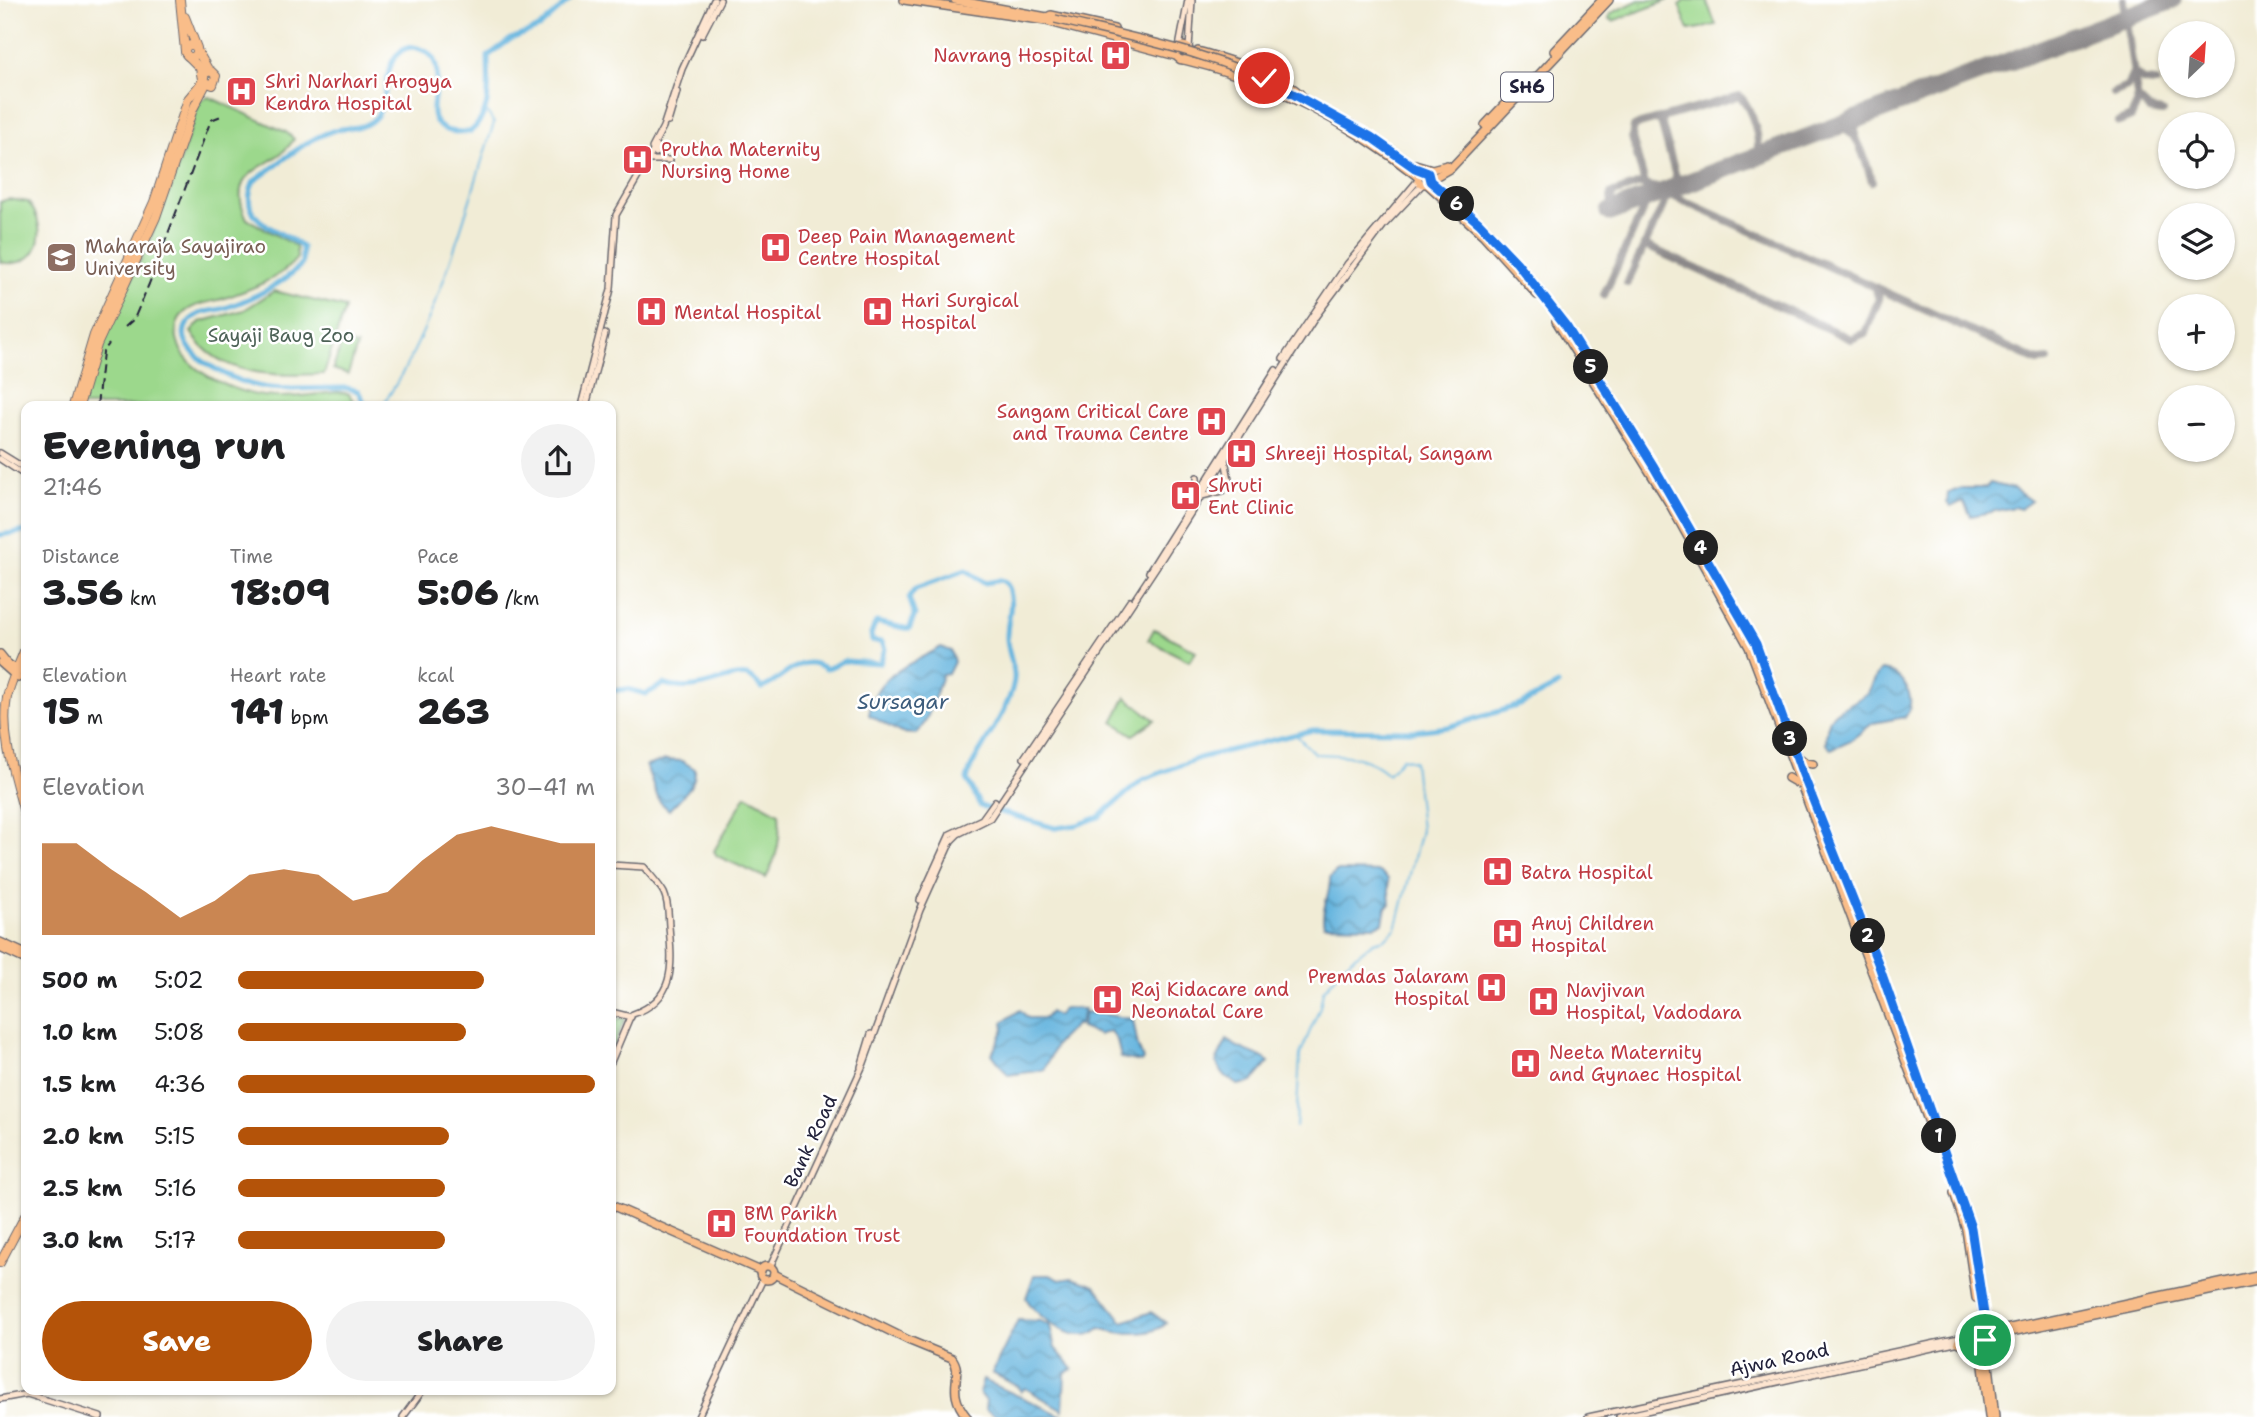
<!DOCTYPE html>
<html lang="en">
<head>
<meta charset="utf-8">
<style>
	:root { --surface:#fff; --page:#f2f2f2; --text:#202124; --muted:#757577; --accent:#b45309 }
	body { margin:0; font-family:"Shantell Sans",sans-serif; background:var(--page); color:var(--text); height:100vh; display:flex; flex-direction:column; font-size:26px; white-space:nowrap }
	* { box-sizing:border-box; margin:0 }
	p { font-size:23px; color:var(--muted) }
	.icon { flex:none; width:38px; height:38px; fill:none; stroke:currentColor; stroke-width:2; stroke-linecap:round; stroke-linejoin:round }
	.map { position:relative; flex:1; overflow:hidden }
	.drawer { position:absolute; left:21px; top:401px; width:595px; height:994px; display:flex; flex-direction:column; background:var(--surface); border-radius:14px; box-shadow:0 2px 5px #0004 }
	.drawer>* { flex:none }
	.needle { width:46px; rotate:25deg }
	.buttons { position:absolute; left:2158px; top:21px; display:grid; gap:14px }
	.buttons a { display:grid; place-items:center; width:77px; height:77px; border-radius:50%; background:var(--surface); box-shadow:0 2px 5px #0004; font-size:35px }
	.pin { position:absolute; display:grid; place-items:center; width:60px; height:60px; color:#fff; margin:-30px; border:4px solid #fff; border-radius:50%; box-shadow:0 2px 7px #0007 }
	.km { position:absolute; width:35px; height:35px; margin:-18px; border-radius:50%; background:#222; color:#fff; font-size:19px; line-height:35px; text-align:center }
	.round { display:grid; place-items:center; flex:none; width:74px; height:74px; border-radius:37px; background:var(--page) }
	.headline { display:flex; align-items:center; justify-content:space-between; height:119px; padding:0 21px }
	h1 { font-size:38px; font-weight:800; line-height:52px }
	.stats { display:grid; grid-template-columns:repeat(3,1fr); gap:10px; height:119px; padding:7px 21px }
	.stats div { display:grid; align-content:center }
	.stats b { font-size:35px; font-weight:800 }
	.stats small { font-size:19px; font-weight:400 }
	.stats p { font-size:19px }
	.chart { height:196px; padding:14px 21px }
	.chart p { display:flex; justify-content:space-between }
	.chart svg { width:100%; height:126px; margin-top:7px; fill:var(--accent); opacity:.7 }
	.button { display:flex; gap:14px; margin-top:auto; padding:14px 21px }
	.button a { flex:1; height:80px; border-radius:42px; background:var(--accent); color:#fff; font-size:28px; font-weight:800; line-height:80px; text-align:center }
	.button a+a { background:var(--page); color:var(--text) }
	ul { padding:0 21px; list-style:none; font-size:23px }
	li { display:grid; grid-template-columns:112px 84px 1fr; align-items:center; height:52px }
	li i { height:18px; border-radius:9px; background:var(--accent) }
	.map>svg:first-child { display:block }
	.grass { fill:url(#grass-dots); stroke:#5f7d64; stroke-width:2 }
	.park { fill:#9cd88c; stroke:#5f7d64; stroke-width:2 }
	.water { fill:url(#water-waves); stroke:#426b8c; stroke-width:2 }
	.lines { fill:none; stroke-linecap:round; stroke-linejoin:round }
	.stream { stroke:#63b4de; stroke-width:2 }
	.river { stroke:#63b4de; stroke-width:5 }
	.taxiway { stroke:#8a8788; stroke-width:8 }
	.runway { stroke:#8a8788; stroke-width:19 }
	.secondary-casing { stroke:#6a6971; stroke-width:8 }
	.primary-casing { stroke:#6a6971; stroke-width:10 }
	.highway-casing { stroke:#6a6971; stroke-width:10 }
	.secondary { stroke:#fde5d0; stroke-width:5 }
	.primary { stroke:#f9bd89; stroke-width:7 }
	.highway { stroke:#f9bd89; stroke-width:8 }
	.rail { stroke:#22223b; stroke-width:2; stroke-dasharray:10 5; stroke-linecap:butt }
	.primary-bridge-casing { stroke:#6a6971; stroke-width:10; stroke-linecap:butt }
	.primary-bridge { stroke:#f9bd89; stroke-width:7 }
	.route-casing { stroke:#fff; stroke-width:14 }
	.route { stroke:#1a73e8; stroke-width:9 }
	.labels { text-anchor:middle; stroke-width:5; stroke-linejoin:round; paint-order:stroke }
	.shield { fill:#fff; stroke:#646476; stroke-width:2 }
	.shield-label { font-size:18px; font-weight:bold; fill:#22223b }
	.health-label { font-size:19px; fill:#be3a42; stroke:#fff; text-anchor:start }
	.education-label { font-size:19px; fill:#785e54; stroke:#fff; text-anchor:start }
	.park-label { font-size:19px; fill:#4d6257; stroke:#fff }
	.street-label { font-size:19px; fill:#22223b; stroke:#fff }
	.water-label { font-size:21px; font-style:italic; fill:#3c5c7c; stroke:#fff }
</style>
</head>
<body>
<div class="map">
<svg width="2257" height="1417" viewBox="0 0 2257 1417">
	<defs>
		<pattern id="grass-dots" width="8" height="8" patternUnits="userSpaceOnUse" patternTransform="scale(1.75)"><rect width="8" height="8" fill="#9cd88c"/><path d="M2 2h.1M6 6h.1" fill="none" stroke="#86b97a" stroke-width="1.8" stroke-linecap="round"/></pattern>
		<pattern id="water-waves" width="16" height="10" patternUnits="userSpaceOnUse" patternTransform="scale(1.75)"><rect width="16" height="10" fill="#63b4de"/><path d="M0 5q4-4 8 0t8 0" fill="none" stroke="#5192b5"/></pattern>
	</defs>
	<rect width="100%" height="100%" fill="#fff"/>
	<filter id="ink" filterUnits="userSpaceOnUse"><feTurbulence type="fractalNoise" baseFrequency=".0143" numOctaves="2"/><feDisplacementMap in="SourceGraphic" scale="14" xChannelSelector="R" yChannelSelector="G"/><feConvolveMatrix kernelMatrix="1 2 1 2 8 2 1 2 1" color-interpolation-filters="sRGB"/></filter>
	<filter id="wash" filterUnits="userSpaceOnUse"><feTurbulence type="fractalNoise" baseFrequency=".00686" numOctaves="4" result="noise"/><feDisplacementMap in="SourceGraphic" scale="28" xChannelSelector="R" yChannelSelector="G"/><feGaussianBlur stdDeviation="1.57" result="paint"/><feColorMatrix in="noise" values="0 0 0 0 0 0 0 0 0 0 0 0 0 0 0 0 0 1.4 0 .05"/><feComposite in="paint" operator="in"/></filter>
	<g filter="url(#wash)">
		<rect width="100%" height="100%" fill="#f1ecd6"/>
		<path class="grass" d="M1639,0H1669L1613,21L1609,19L1610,14Z"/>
		<g class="park">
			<path d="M1686,0H1706L1716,25L1689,30L1679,5Z"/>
			<path d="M209,97L286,132L294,139C275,171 222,166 247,219L296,246L297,258C281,279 246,291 222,299C207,303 188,304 179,319C175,327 176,337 179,345C183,358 196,369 208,376C258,404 283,398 338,392L349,394L356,406H80L105,333L146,249L171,188L200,100Z"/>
			<path d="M8,199L28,202C50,229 40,271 0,262V202Z"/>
			<path d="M274,291L345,308L324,374C276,376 219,378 191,332L200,322L244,310Z"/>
			<path d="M342,342L357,346L348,374L333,369Z"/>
			<path d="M1154,629L1196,651L1189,661L1148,640Z"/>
			<path d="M1126,697L1155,720L1133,735L1113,722Z"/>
			<path d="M746,795L779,813C781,839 778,855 766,878L717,856L714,851Z"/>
			<path d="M623,1016L625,1019L611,1052V1017L621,1019Z"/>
		</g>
		<g class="water">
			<path d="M1990,483L2014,489L2031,501L2020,509L2014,507L1971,516L1963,501L1951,507L1947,503L1948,493L1962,488H1986Z"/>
			<path d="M941,647L951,651L954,662L948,674L942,675C937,690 928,724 916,734L901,733L869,715C873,674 912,664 941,647Z"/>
			<path d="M1881,670C1903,671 1919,700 1905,717L1873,723L1851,740L1831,749L1826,744C1826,704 1841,714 1867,693C1873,687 1874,676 1881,670Z"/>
			<path d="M666,760L682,761L695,769C697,786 679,798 669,810L659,801L646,766Z"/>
			<path d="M1344,871L1380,872L1388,879L1390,904L1386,907L1383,923L1375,926L1324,925C1320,912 1331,892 1330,878L1336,871Z"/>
			<path d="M1064,1008L1084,1009L1079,1026L1076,1024L1057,1043L1044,1070L1008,1075L992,1054L1004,1029L1003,1022L1020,1010L1028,1018H1045L1050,1012L1057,1016Z"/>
			<path d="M1085,1012C1102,1014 1116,1016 1133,1019L1138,1047L1143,1059L1141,1062L1121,1058L1117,1040L1110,1031L1099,1035L1081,1028Z"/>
			<path d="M1227,1040C1241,1052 1256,1051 1269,1062L1252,1082L1238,1085L1223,1074L1216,1062Z"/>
			<path d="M1034,1275H1050L1060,1280L1072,1278L1095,1286L1123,1322L1151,1312L1166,1323C1154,1337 1115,1334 1100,1328C1079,1349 1038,1319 1026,1298Z"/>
			<path d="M1018,1320L1041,1321L1050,1326L1055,1348L1073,1369L1065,1374L1063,1410L1025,1388L1021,1392L1019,1387L992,1373Z"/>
			<path d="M983,1380L1065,1417H998L985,1409L986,1401L979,1392Z"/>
		</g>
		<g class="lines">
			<g class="stream">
				<path d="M382,406C439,323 463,217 494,123L487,112"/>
				<path d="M1295,734L1315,754C1344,755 1365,754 1388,774L1402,758L1414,761L1421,830L1399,918L1396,928L1385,939L1373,942L1348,962L1323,991L1320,1007L1300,1055L1296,1127"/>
			</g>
			<g class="river">
				<path d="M366,406L358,391L347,388C292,387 263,398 212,367C193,356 169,333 197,315C205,310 219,311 228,307C253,298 284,283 302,264V247C278,228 235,221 254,181C280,164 309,135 340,129C354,127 364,129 375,118C392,101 379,51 412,47C416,47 423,50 427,52C453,72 416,116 444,129C451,133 463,132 470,132C493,113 488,85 488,56L511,39L539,28L570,0"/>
				<path d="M0,535L26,531"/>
				<path d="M611,691L627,689L646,694L664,684C699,697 732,669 750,677C754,679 759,685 762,688C784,681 800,650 826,669L844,661L880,663L885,649L882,642L872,641L871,634L876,622L909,629L915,615L909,598L916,588L966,570L985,583L1001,580L1007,584C1015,609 1007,614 1007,637C1007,651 1013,661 1014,674C1017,697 982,746 971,767L967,779L980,806L1055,828L1077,825L1099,817L1142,780L1199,758L1313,730L1414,731L1448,727L1520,705L1558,685"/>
			</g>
			<g class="taxiway">
				<path d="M2113,93L2127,87L2133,73L2144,81L2156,82"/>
				<path d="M2137,98L2150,110L2162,112"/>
				<path d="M1660,118L1676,177L1687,182"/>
				<path d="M2119,122L2131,117L2138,102L2123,0"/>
				<path d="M1837,126C1860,130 1865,162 1872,181"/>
				<path d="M1855,138V129L1861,117"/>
				<path d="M1664,192L2038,361L2048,360"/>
				<path d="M1660,194H1651L1646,188L1632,137L1634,127L1640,124L1739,96C1751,104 1765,148 1754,158"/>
				<path d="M1634,204L1628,211H1618L1612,205L1611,194L1640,184L1665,190"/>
				<path d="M1644,245L1851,339L1865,333L1879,299L1875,287"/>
				<path d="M1627,283L1670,191"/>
				<path d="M1604,295L1648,199"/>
			</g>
			<path class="runway" d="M1610,212L2172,0"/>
		</g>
	</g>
	<g filter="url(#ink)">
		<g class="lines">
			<defs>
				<g id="secondary">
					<path d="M702,35L720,0"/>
					<path d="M1179,47L1188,0"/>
					<path d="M1189,49L1192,0"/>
					<path d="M668,122L677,92"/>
					<path d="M656,146L659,149L656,153L652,148L663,127L682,69L714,0"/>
					<path d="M651,160H670"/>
					<path d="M1283,359L1348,263L1418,180"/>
					<path d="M581,406L611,289L616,215L653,151"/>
					<path d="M586,406L605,334"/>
					<path d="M0,453L26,469"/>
					<path d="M0,459L26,476"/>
					<path d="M1225,459L1230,485"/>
					<path d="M1197,477L1198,495"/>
					<path d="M1202,496L1222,491"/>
					<path d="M1149,572L1276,370"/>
					<path d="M1024,758L1130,601"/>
					<path d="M611,865L644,867C650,875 659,884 664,893C669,904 668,915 669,926C672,963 677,999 633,1014"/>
					<path d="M920,900L950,834L982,819L995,801"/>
					<path d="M611,1012L631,1017"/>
					<path d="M611,1062L630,1017"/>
					<path d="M861,1067L871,1034"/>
					<path d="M770,1267L864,1063L920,910L951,841L958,834L990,818L1162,558L1316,316L1384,225L1423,184"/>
					<path d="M0,1399L27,1394L100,1417"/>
					<path d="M403,1417L423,1390"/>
					<path d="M698,1417L763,1279"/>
					<path d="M1588,1417L1978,1334"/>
					<path d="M1619,1417L1978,1338"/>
				</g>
				<g id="primary">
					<path d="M904,0L1046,21L1176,56"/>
					<path d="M955,0L1047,17L1051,15L1114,29"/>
					<circle cx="1183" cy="53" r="7"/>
					<path d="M1198,51C1221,58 1293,78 1304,99"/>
					<path d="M1554,51L1602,0"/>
					<path d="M1184,60C1269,80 1350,123 1418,177"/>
					<path d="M1350,124L1422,172"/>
					<path d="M1485,125L1518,90"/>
					<path d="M1415,164L1432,169L1447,165"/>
					<circle cx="1424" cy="178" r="6"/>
					<path d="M1430,180L1451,168L1609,0"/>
					<path d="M1430,181L1477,221L1517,263L1566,326L1654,467L1756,644L1803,773L1878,963L1971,1228L1985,1331"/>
					<path d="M1427,184L1483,235L1537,295"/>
					<path d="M1556,321L1669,503L1749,647L1935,1139"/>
					<path d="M0,654L8,664L21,672"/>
					<path d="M1,663L18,678"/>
					<path d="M1797,756L1806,763L1813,764"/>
					<path d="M1788,778L1802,786"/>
					<path d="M0,942L26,954"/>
					<path d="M0,948L26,960"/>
					<path d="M1954,1193L1966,1230L1976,1298"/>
					<path d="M611,1205L761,1271"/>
					<circle cx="767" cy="1273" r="7"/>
					<path d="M774,1274L908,1340L952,1358C965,1375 944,1390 967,1417"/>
					<circle cx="1983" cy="1335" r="5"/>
					<path d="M1987,1333L2257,1275"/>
					<path d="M1987,1337L2257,1281"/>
					<path d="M1986,1339L1995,1417"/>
					<path d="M1980,1340L1989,1417"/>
					<path d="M1958,1342L1972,1350L1983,1363"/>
				</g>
				<g id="highway">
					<path d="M180,0L185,51"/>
					<path d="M185,17L197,48"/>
					<circle cx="191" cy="51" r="6"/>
					<path d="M197,50L209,71"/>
					<path d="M188,56L200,68L202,79"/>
					<path d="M73,406L94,335L154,202L188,99L203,81L205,73L211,71L216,76L213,85L203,81"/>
					<path d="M79,406L97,345L156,217L193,109L206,84"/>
					<path d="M26,646C20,663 11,680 7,697C0,738 16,781 26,820"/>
					<path d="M0,1263L26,1214"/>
				</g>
			</defs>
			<use href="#secondary" class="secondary-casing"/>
			<use href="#primary" class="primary-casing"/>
			<use href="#highway" class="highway-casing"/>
			<use href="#secondary" class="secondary"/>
			<use href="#primary" class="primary"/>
			<use href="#highway" class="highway"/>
			<g class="rail">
				<path d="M125,327L134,319L149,284L211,120L221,116"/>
				<path d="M97,406L103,352L109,344"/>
			</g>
			<defs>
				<path id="primary-bridge" d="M1055,19C1138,39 1224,54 1298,97"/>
			</defs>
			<use href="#primary-bridge" class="primary-bridge-casing"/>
			<use href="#primary-bridge" class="primary-bridge"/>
		</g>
	</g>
	<g class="lines" filter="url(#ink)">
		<defs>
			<path id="route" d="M1264,78L1371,137L1415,168L1428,173L1430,181L1479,223L1517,263L1566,326L1654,467L1756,644L1802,772L1878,963L1971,1228L1987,1334L1985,1340"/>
		</defs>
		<use href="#route" class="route-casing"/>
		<use href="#route" class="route"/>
	</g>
	<defs>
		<symbol id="hospital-square" viewBox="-11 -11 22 22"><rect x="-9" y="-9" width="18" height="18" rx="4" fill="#e0444e" stroke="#fff"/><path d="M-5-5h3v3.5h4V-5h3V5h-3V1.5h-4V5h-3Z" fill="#fff"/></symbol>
		<symbol id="university-square" viewBox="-11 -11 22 22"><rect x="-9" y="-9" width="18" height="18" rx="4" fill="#8d6e63" stroke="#fff"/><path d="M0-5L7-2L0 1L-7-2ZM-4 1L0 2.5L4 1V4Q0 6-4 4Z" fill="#fff"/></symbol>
	</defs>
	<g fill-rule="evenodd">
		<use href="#hospital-square" x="1098" y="38" width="35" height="35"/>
		<use href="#hospital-square" x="224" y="74" width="35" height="35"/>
		<use href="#hospital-square" x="620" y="142" width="35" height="35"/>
		<use href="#hospital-square" x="758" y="230" width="35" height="35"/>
		<use href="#university-square" x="44" y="240" width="35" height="35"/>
		<use href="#hospital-square" x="860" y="294" width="35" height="35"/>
		<use href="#hospital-square" x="634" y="294" width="35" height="35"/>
		<use href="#hospital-square" x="1194" y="404" width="35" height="35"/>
		<use href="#hospital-square" x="1224" y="436" width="35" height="35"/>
		<use href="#hospital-square" x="1168" y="478" width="35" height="35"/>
		<use href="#hospital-square" x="1480" y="854" width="35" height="35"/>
		<use href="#hospital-square" x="1490" y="916" width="35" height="35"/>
		<use href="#hospital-square" x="1474" y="970" width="35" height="35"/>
		<use href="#hospital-square" x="1090" y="982" width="35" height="35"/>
		<use href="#hospital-square" x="1526" y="984" width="35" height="35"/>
		<use href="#hospital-square" x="1508" y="1046" width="35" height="35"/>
		<use href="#hospital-square" x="704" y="1206" width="35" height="35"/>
	</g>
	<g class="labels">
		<rect class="shield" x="1501" y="72.5" width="52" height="29" rx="5"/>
		<g class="shield-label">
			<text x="1527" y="93">SH6</text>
		</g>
		<g class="health-label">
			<text x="1093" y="62" text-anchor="end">Navrang Hospital</text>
			<text x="265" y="88">Shri Narhari Arogya<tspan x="265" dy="22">Kendra Hospital</tspan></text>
			<text x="661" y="156">Prutha Maternity<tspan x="661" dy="22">Nursing Home</tspan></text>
			<text x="798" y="243">Deep Pain Management<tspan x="798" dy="22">Centre Hospital</tspan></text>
			<text x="901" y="307">Hari Surgical<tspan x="901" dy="22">Hospital</tspan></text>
			<text x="674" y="319">Mental Hospital</text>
			<text x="1189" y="418" text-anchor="end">Sangam Critical Care<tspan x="1189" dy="22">and Trauma Centre</tspan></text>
			<text x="1265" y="460">Shreeji Hospital, Sangam</text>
			<text x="1208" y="492">Shruti<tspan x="1208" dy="22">Ent Clinic</tspan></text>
			<text x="1521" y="879">Batra Hospital</text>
			<text x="1531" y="930">Anuj Children<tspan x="1531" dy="22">Hospital</tspan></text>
			<text x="1469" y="983" text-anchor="end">Premdas Jalaram<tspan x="1469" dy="22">Hospital</tspan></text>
			<text x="1131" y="996">Raj Kidacare and<tspan x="1131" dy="22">Neonatal Care</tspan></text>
			<text x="1566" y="997">Navjivan<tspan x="1566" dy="22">Hospital, Vadodara</tspan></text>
			<text x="1549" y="1059">Neeta Maternity<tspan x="1549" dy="22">and Gynaec Hospital</tspan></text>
			<text x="744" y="1220">BM Parikh<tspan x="744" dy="22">Foundation Trust</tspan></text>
		</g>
		<g class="education-label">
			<text x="85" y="253">Maharaja Sayajirao<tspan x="85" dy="22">University</tspan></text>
		</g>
		<g class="park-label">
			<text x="281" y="342">Sayaji Baug Zoo</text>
		</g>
		<g class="street-label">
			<text transform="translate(810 1141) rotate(-65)" y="7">Bank Road</text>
			<text transform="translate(1779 1359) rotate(-12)" y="7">Ajwa Road</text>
		</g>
		<g class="water-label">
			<text x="903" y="709">Sursagar</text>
		</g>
	</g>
</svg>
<div class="buttons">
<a><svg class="needle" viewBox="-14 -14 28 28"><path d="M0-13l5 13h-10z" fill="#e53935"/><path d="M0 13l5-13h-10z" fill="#757577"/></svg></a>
<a><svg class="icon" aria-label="locate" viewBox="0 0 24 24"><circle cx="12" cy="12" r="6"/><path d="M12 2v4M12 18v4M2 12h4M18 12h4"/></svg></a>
<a><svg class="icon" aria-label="layers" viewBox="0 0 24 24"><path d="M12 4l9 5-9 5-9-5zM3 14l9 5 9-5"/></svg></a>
<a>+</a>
<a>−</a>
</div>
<div class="pin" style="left:1985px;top:1340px;background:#1e9e55"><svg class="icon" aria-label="arrive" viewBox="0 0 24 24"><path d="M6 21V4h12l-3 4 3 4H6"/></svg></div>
<div class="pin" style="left:1264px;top:78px;background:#d93025"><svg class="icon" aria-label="check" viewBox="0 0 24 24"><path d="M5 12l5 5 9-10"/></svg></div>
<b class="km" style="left:1939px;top:1136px">1</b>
<b class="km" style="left:1868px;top:936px">2</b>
<b class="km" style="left:1790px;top:739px">3</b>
<b class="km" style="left:1701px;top:548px">4</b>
<b class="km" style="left:1591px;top:367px">5</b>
<b class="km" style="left:1457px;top:204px">6</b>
<section class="drawer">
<div class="headline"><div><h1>Evening run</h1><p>21:46</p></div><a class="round"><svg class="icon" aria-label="share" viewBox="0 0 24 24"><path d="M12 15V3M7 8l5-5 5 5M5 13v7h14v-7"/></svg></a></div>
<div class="stats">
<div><p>Distance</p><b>3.56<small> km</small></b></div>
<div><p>Time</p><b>18:09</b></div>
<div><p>Pace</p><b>5:06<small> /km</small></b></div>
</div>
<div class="stats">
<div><p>Elevation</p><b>15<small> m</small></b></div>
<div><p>Heart rate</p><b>141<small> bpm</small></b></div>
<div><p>kcal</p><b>263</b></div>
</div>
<div class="chart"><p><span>Elevation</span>30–41 m</p>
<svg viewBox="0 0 160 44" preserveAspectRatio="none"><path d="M0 44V12L10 12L20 21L30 29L40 38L50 32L60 23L70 21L80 23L90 32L100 29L110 18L120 9L130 6L140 9L150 12L160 12V44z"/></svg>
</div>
<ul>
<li><b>500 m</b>5:02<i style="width:69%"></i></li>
<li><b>1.0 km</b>5:08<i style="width:64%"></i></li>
<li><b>1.5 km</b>4:36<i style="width:100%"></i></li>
<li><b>2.0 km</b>5:15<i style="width:59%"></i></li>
<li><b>2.5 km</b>5:16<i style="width:58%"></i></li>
<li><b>3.0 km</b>5:17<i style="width:58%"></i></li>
</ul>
<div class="button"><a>Save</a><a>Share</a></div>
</section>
</div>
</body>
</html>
